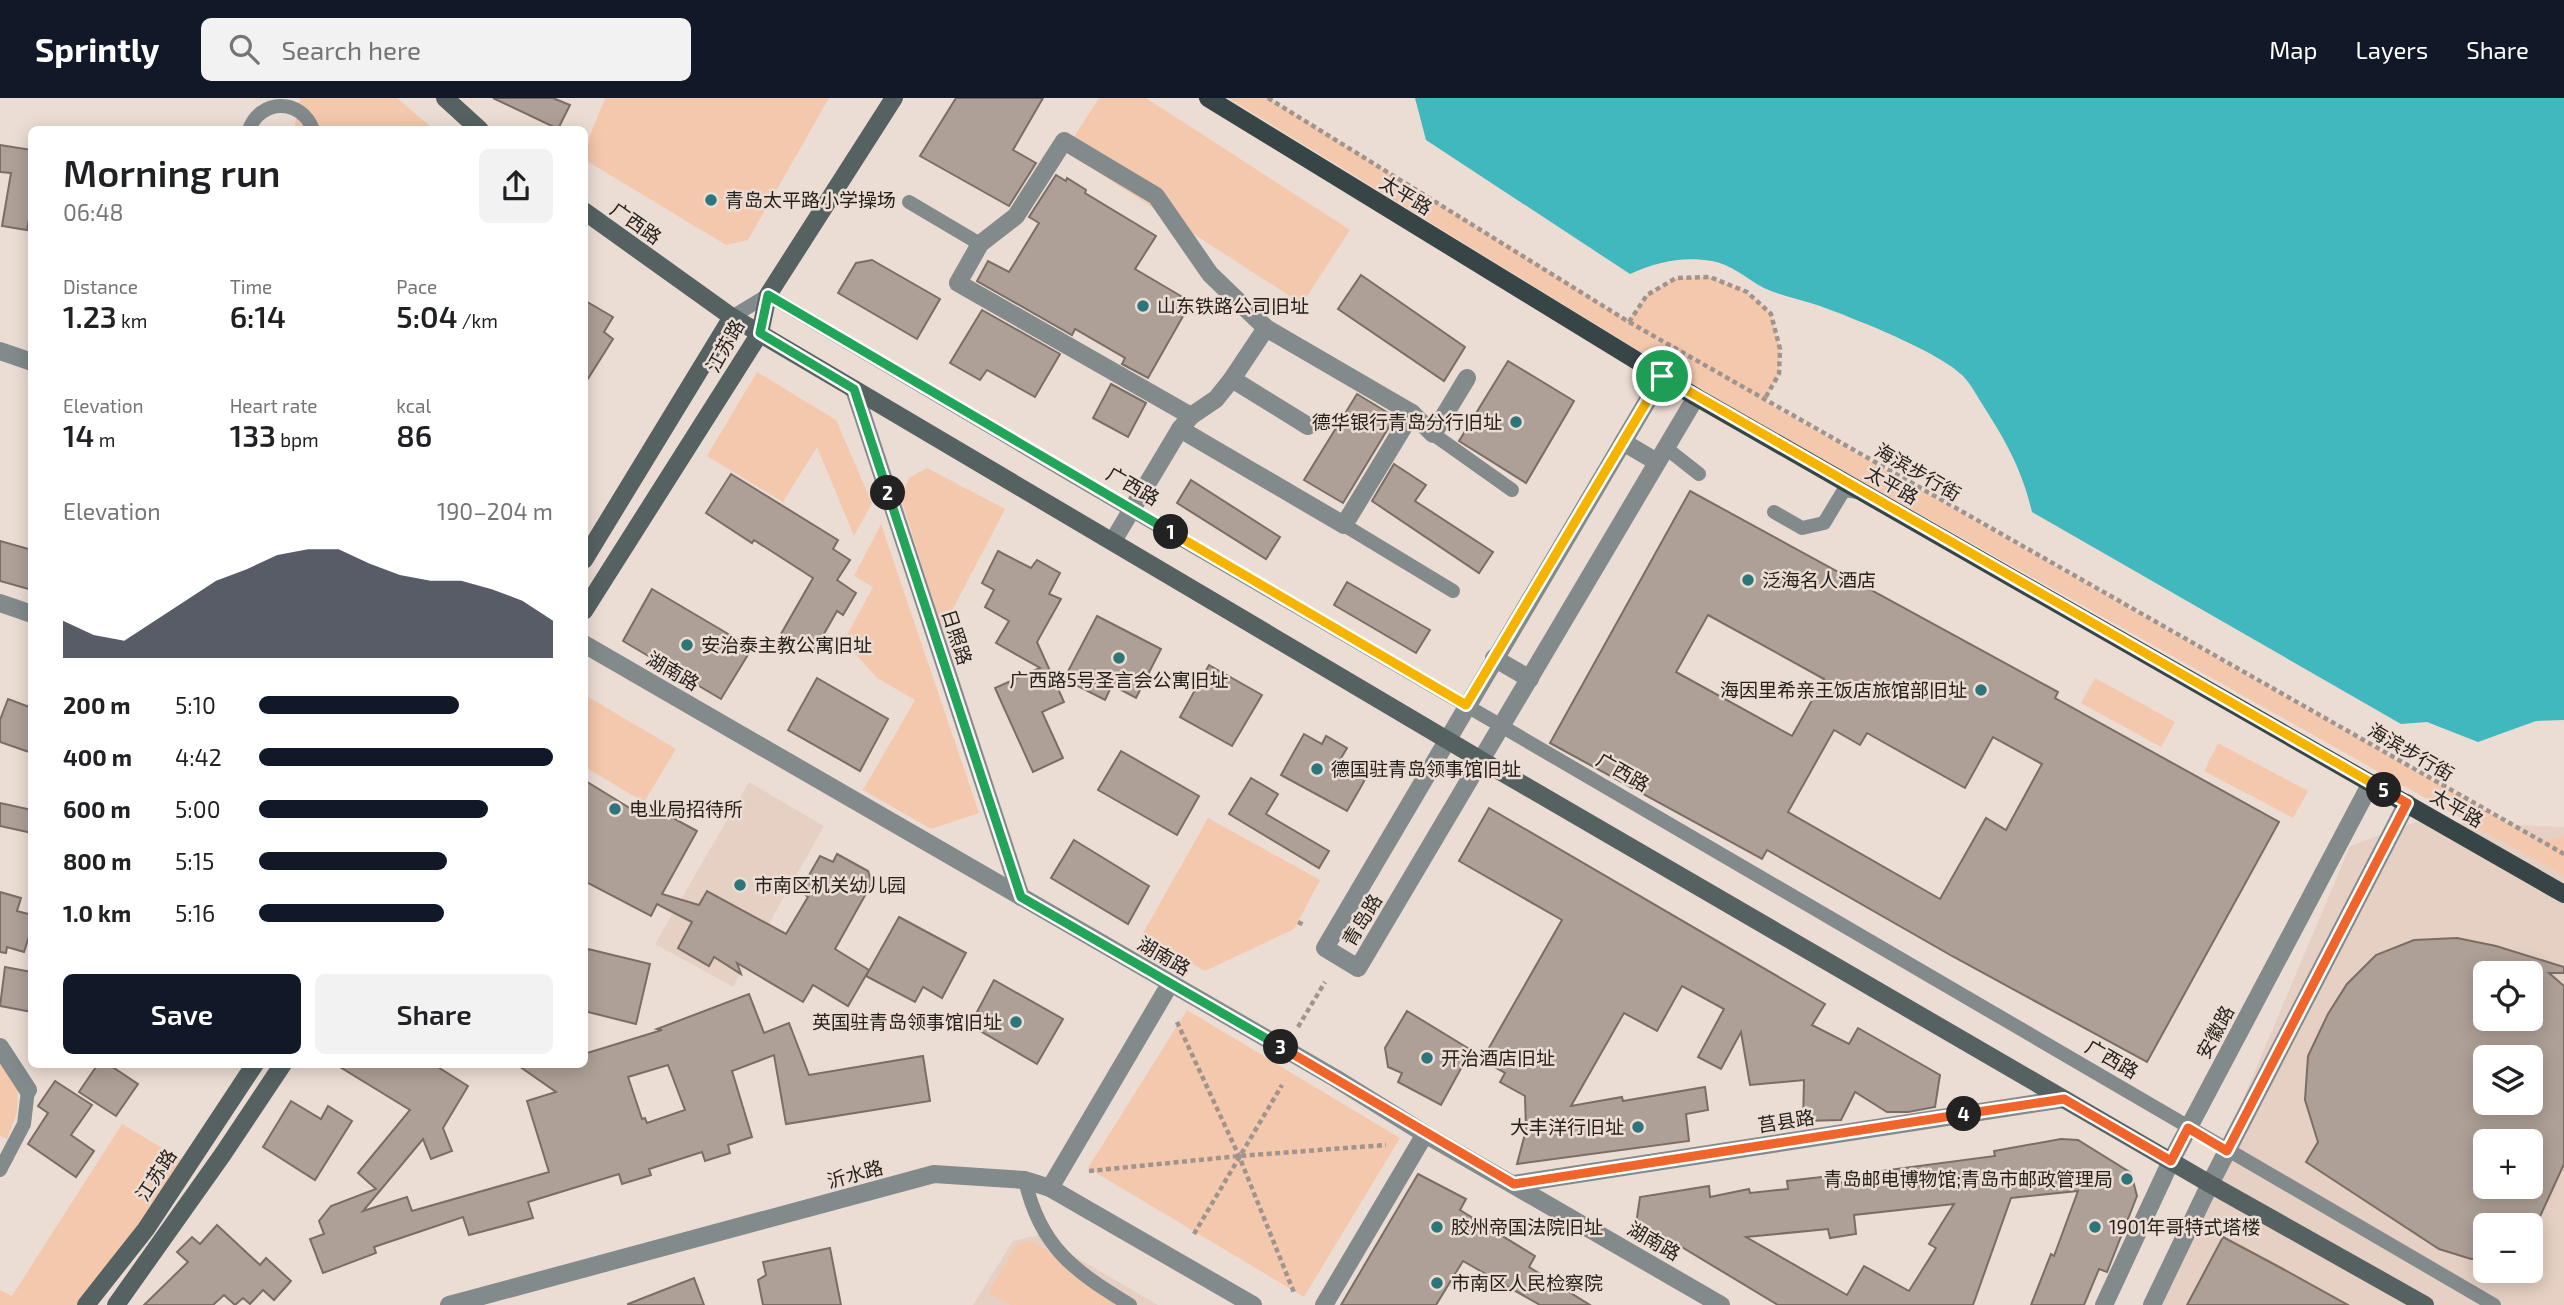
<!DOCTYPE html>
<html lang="en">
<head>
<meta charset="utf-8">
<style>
	:root { --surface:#fff; --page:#f2f2f2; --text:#202124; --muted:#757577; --accent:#111827 }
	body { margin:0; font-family:"Exo 2","Noto Sans SC",sans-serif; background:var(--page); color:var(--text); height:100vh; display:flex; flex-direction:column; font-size:26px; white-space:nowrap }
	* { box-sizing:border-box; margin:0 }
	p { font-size:23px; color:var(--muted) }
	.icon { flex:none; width:38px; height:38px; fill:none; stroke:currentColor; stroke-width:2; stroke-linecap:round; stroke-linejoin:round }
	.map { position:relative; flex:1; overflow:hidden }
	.side { position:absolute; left:28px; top:28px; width:560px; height:942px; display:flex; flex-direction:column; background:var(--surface); border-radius:10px; box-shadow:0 4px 18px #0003 }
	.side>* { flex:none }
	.buttons { position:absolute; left:2473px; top:863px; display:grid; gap:14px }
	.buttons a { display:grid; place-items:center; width:70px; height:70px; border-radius:10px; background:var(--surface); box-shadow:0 4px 18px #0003; font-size:35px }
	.pin { position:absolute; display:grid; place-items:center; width:60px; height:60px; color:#fff; margin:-30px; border:4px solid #fff; border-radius:50%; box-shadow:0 2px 7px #0007 }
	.km { position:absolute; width:35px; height:35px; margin:-18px; border-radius:50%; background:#222; color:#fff; font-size:19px; line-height:35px; text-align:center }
	.round { display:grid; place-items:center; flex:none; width:74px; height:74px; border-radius:10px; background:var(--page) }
	.head { display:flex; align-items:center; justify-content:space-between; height:119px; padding:0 35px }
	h1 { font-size:38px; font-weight:600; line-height:52px }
	.metrics { display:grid; grid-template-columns:repeat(3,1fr); gap:10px; height:119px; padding:7px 35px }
	.metrics div { display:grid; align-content:center }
	.metrics b { font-size:30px; font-weight:600 }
	.metrics small { font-size:19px; font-weight:400 }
	.metrics p { font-size:19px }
	.chart { height:196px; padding:14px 35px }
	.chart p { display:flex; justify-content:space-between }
	.chart svg { width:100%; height:126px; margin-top:7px; fill:var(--accent); opacity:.7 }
	.button { display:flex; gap:14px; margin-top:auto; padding:14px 35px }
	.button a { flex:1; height:80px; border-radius:10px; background:var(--accent); color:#fff; font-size:28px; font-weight:600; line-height:80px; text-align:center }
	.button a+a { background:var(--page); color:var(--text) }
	ul { padding:0 35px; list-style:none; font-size:23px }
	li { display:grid; grid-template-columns:112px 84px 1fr; align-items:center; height:52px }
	li i { height:18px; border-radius:9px; background:var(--accent) }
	header { display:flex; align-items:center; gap:42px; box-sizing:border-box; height:98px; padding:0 35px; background:var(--accent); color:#fff }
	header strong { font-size:33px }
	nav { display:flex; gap:38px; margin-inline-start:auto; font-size:24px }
	.search { width:490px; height:63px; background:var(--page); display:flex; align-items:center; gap:18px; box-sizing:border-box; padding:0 24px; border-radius:10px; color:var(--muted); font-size:26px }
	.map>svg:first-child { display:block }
	.built { fill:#e6d0c3; fill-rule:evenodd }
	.green { fill:#f4c8ac }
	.water { fill:#41b7be }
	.building { fill:#aea097; stroke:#7a6d64; stroke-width:2; fill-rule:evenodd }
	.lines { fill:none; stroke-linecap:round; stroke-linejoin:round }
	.path { stroke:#a0958e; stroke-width:4.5; stroke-dasharray:5 3.5; stroke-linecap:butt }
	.service { stroke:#828a8b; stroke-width:14 }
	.minor { stroke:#828a8b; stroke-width:18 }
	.tertiary { stroke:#828a8b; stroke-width:18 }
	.secondary { stroke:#566262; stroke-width:18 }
	.primary { stroke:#374546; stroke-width:18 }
	.split-1-casing { stroke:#fff; stroke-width:14 }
	.split-2-casing { stroke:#fff; stroke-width:14 }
	.split-3-casing { stroke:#fff; stroke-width:14 }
	.split-4-casing { stroke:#fff; stroke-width:14 }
	.split-5-casing { stroke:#fff; stroke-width:14 }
	.split-6-casing { stroke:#fff; stroke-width:14 }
	.split-1 { stroke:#f5b400; stroke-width:9 }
	.split-2 { stroke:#22a559; stroke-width:9 }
	.split-3 { stroke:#22a559; stroke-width:9 }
	.split-4 { stroke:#f0652b; stroke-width:9 }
	.split-5 { stroke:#f0652b; stroke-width:9 }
	.split-6 { stroke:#f5b400; stroke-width:9 }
	.poi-dot { fill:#2c767b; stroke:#ecddd4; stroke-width:2.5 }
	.labels { text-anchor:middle; stroke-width:5; stroke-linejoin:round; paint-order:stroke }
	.street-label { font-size:19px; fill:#26211d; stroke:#ecddd4 }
	.poi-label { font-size:19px; fill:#26211d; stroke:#ecddd4; text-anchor:start }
</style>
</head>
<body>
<header>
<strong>Sprintly</strong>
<div class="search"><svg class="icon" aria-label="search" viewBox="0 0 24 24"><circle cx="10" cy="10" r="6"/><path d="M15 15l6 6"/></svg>Search here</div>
<nav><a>Map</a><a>Layers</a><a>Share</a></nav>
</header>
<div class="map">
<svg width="2564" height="1207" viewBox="0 0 2564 1207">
	<rect width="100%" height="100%" fill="#ecddd4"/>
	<g class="built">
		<path d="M749,684L824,728L733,889L655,846Z"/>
		<path d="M2418,723L2564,729V1207H2156L2350,748ZM2485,875H2530V920H2485ZM2485,959H2530V1004H2485ZM2485,1043H2530V1088H2485ZM2485,1127H2530V1172H2485Z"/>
		<path d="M1038,1137L1158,1207H973L1013,1143Z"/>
	</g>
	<g class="green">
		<path d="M300,0H397L433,31L294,32Z"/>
		<path d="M605,0H829L748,142L726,147L585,62C584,46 599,17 605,0Z"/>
		<path d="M1099,0H1146L1350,132L1302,206L1065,53Z"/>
		<path d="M1228,0H1268L1628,223L1647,197L1676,180L1710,179L1747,194L1771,216L1780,251L1779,276L1764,303L2541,744L2564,738V778L1740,315Z"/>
		<path d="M757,274L836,322L872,405L854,438L817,349L783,404L707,358Z"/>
		<path d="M927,370L1005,411L942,532L901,400L909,380Z"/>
		<path d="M881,426L979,715L931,731L863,692L915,602L877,580L844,543L873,489L854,478Z"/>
		<path d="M2095,580L2175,624L2161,649L2081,605Z"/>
		<path d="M585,597L676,651L644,704L585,669Z"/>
		<path d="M2218,645L2308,693L2293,720L2204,673Z"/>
		<path d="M1208,720L1320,782L1294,831L1205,873L1142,837Z"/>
		<path d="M1187,912L1400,1040L1304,1199L1088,1070Z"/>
		<path d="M0,965L18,992L17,1015L7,1041L0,1038Z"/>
		<path d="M122,1026L182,1062L86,1207H0V1192L12,1198Z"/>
		<path d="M1031,1143L1054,1157L1068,1174L1116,1207H1010L988,1194L1018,1146Z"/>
	</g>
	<path class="water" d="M1415,0H2564V622L2536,623L2478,644L2427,624L2401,626L2032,414C2022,372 2007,345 1984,309C1977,298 1971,286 1963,278C1940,254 1853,220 1820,208C1802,202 1781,198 1764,190C1747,181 1731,166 1712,163C1682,158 1657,164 1630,176L1426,42Z"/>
	<g class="building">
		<path d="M493,0H553L570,7L558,31Z"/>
		<path d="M956,0H1043L1013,52L1036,65L1009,108L920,58Z"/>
		<path d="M0,47L32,52V106L27,132L2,128L11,75L0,74Z"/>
		<path d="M1056,77L1066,83L1067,80L1086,92L1085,95L1156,138L1135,171L1191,204L1148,280L1122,266L1125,260L1075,231L1072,237L977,183L988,163L1009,174L1039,125L1029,119Z"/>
		<path d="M872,162L940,201L917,241L838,195L856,165Z"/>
		<path d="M1361,177L1465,249L1444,283L1338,211Z"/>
		<path d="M584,202L613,219L604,234L613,241L584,287Z"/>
		<path d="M982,212L1060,256L1035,299L987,272L980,282L950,265Z"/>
		<path d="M1508,263L1574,303L1526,385L1459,343Z"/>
		<path d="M1111,286L1146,305L1128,339L1093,320Z"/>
		<path d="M1357,296L1395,319L1343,405L1304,382Z"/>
		<path d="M1394,366L1426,387L1415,403L1493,454L1479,475L1372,403Z"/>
		<path d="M731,376L838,442L833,451L850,462L837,482L856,495L843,517L837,513L813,555L781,536L813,480L754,442L752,445L706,415Z"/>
		<path d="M1191,382L1280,439L1266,461L1177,405Z"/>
		<path d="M1690,393L2058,594L2055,600L2279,724L2147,964L1952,858L1767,752L1762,761L1550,645ZM1708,517L1824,581L1792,638L1676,574ZM1834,632L1860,647L1867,635L1965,690L1993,639L2042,666L2006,732L1986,720L1940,801L1788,714Z"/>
		<path d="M0,443L32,452V492L0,483Z"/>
		<path d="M998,453L1031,470L1037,462L1060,475L1049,496L1061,501L1037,544L1064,604L1042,614L1063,660L1033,674L995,590L1040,570L996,545L1009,523L985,509L994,492L982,485Z"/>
		<path d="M1347,484L1430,532L1416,555L1334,507Z"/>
		<path d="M652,491L752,550L721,601L623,543Z"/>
		<path d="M1097,518L1161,551L1136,600L1112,587L1105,602L1064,581Z"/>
		<path d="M1209,567L1262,597L1232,648L1180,619Z"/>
		<path d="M817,580L888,621L860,673L788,632Z"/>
		<path d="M8,601L32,610V655L0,644V622Z"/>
		<path d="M1304,636L1322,646L1326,638L1347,650L1338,665L1366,680L1347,713L1281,677Z"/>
		<path d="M1121,653L1199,698L1177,737L1098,692Z"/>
		<path d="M1251,680L1278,696L1266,716L1329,753L1319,770L1229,716Z"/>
		<path d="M584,682L646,720L653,709L697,733L662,796L699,807L707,793L786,836L808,799L800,793L820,758L833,764L837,756L868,773L872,785L835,851L869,872L848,908L813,887L803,904L737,865L741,876L714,859L709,868L678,850L692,824L657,806L651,818L584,783Z"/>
		<path d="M0,705L32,712V735L0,728Z"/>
		<path d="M1489,710L1825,906L1812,927L1849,946L1858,930L1940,977L1935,1009L1908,1014H1887L1855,994L1841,1022L1803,1023L1804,982L1750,987L1741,934L1721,971L1698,959L1724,911L1682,888L1657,933L1624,915L1571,1008L1622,999L1623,1003L1705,989L1708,1012L1686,1016L1689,1043L1517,1066L1526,1032L1525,998L1500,984L1505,975L1482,962L1562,822L1459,763Z"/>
		<path d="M1074,742L1149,788L1128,826L1051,780Z"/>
		<path d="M0,794L21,800L17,813L32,817V829L24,854L7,849L6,855L0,854Z"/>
		<path d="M899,819L966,855L942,900L923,889L915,904L866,878Z"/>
		<path d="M2457,840L2496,848L2564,869V875H2549L2564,888V1066L2536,1127H2485V1160L2471,1161L2439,1151L2306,1064L2318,1044L2305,1002L2308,958L2328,916L2347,886L2376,857L2414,842ZM2485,875H2530V920H2485ZM2485,959H2530V1004H2485ZM2485,1043H2530V1088H2485Z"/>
		<path d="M588,851L650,866L636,926L584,913V865Z"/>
		<path d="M5,869L32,874V914L0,908Z"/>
		<path d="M994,882L1063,921L1037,966L970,927Z"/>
		<path d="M749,896L764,935L789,925L809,977L923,958L930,1003L786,1026L774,957L732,973L752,1039L728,1047L730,1055L705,1063L702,1054L649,1071L651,1077L622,1086L619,1076L528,1104L533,1120L469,1137L463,1119L374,1149L376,1155L323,1175L310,1141L324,1136L319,1123L331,1108L376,1091L358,1075L410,1012L335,966H433L468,988L443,1030L452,1053L431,1061L423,1041L363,1113L407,1099L412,1113L549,1074L527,1003L556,994L516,966H584V956L662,932L657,931ZM668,967L685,1012L647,1025L645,1020L642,1021L628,979Z"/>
		<path d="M1407,913L1471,952L1441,1007L1398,984L1402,975L1388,969L1385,950Z"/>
		<path d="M98,966H108L138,986L116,1018L79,994Z"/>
		<path d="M55,983L92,1007L71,1037L94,1053L76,1079L28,1046L48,1015L38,1008Z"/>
		<path d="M291,1003L321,1021L328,1008L352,1023L315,1082L263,1049Z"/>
		<path d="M2061,1041L2078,1042L2131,1075L2137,1098L2107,1174L2099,1171L2084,1207H2031L2051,1156L2054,1158L2078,1093L2011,1100L1973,1207H1778L1665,1139L1663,1144L1636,1126L1640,1099L1709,1088L1710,1099L1749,1091L1750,1095L1788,1091L1787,1083L1830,1078L1831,1086L1874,1080L1873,1074L1995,1058L1994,1053ZM1954,1106L1929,1146L1936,1150L1909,1193L1864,1168L1847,1197L1746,1139L1828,1131L1830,1140L1856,1136L1854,1117Z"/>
		<path d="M1418,1076L1466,1101L1460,1112L1535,1158L1529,1169L1590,1207H1540L1463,1163L1436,1207H1341Z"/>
		<path d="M217,1127L260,1167L266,1160L291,1183L274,1202L263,1192L250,1206L243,1200L235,1207L224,1197L213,1207H144L188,1164L177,1154L192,1139L200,1146Z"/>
		<path d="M2223,1139L2283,1171L2348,1207H2187Z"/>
		<path d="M830,1150L841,1207H763L758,1182L766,1177L763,1164Z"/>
		<path d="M694,1180L704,1207H628V1206Z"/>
	</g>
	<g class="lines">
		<g class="path">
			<path d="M1268,0L1629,224L2564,756"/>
			<path d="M1629,224L1647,197L1676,180L1710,179L1747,194L1771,216L1780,251L1779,276L1764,302"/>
			<path d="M1298,824L1304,827"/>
			<path d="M1177,924L1239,1058L1295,1197"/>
			<path d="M1298,929L1325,884"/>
			<path d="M1089,1073L1239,1058L1386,1047"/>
			<path d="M1194,1136L1282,987"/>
		</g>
		<g class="service">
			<path d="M249,32C260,0 302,0 313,32"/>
			<path d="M909,104L980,146"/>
			<path d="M732,219L768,197L1088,387L2494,1207"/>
			<path d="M1433,336L1512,392"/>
			<path d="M1666,350L1699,376"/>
			<path d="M1774,414L1802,430L1824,425L1844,392L1858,394"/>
			<path d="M1344,427L1453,493"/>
			<path d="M0,1072L24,1026L28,992"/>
			<path d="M1025,1082C1040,1149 1074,1173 1130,1207"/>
		</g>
		<g class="minor">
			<path d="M1232,281L1308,328"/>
			<path d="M854,291L1021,799"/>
			<path d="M1191,318L958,185L980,146L1016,118L1064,43L1156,98L1210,176L1266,230"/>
			<path d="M1180,331L1344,427L1412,315"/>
			<path d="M1113,443L1180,331L1191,318L1216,301L1232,281L1266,230L1412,315L1433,336L1467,280"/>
			<path d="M0,505L32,516"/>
			<path d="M0,949L28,992"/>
			<path d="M1514,1086L2064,1001"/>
			<path d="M1050,1090L1170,886"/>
			<path d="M1324,1207L1425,1036"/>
		</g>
		<g class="tertiary">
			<path d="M0,253L32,264"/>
			<path d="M1662,278L1325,850L1358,870L1696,299"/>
			<path d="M1623,344L1657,364"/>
			<path d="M584,546L1335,980L1425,1036L1721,1207"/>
			<path d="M1494,560L1530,581"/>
			<path d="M449,1207L934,1076L1025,1082L1050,1090L1253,1207"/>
			<path d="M2104,1207L2171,1063L2371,685"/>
			<path d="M2152,1207L2210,1086L2407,705"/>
		</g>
		<g class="secondary">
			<path d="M445,0L480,32"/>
			<path d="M584,113L732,219L854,291L1503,675L2210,1086L2425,1207"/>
			<path d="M584,462L732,219"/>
			<path d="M584,513L760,235L768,197L894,0"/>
			<path d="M86,1207L146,1131L255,966"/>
			<path d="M116,1207L223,1056L283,966"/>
		</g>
		<path class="primary" d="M1208,0L1696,299L2564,796"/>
	</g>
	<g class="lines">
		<defs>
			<path id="split-1" d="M1171,434L1466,607L1662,278"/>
			<path id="split-2" d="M888,395L854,291L760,235L768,197L1171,434"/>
			<path id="split-3" d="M888,395L1021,799L1281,949"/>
			<path id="split-4" d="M1281,949L1514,1086L1964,1016"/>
			<path id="split-5" d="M1964,1016L2064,1001L2171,1063L2188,1030L2227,1053L2407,705L2384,692"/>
			<path id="split-6" d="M1662,278L2384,692"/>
		</defs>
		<use href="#split-1" class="split-1-casing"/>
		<use href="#split-2" class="split-2-casing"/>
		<use href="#split-3" class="split-3-casing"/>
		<use href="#split-4" class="split-4-casing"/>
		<use href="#split-5" class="split-5-casing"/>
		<use href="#split-6" class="split-6-casing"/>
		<use href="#split-1" class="split-1"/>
		<use href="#split-2" class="split-2"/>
		<use href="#split-3" class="split-3"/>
		<use href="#split-4" class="split-4"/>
		<use href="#split-5" class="split-5"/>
		<use href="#split-6" class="split-6"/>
	</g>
	<g class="poi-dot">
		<circle cx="711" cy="102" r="7"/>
		<circle cx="1143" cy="208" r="7"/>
		<circle cx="1516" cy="324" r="7"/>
		<circle cx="1748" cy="482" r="7"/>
		<circle cx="687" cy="547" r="7"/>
		<circle cx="1119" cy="560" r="7"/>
		<circle cx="1981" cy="592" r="7"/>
		<circle cx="1317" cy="671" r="7"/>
		<circle cx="615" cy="711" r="7"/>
		<circle cx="740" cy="787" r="7"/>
		<circle cx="1016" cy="924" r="7"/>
		<circle cx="1427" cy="960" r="7"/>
		<circle cx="1638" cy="1029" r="7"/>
		<circle cx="2127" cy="1081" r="7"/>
		<circle cx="1437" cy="1129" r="7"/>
		<circle cx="2095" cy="1129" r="7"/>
		<circle cx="1437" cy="1185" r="7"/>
	</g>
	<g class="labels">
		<g class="street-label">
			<text transform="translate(1406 97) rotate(31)" y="7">太平路</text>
			<text transform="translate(636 125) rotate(35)" y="7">广西路</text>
			<text transform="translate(725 248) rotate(-61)" y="7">江苏路</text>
			<text transform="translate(1918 374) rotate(30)" y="7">海滨步行街</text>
			<text transform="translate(1892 387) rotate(30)" y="7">太平路</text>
			<text transform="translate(1133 388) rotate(30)" y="7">广西路</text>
			<text transform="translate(957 539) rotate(72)" y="7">日照路</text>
			<text transform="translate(673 573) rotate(30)" y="7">湖南路</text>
			<text transform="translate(2411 654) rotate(30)" y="7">海滨步行街</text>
			<text transform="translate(1623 674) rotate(30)" y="7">广西路</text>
			<text transform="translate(2457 710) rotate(30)" y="7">太平路</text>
			<text transform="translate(1362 822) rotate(-59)" y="7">青岛路</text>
			<text transform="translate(1164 858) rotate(30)" y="7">湖南路</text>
			<text transform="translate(2215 934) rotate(-62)" y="7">安徽路</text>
			<text transform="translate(2112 961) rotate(30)" y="7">广西路</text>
			<text transform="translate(1786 1023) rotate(-9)" y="7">莒县路</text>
			<text transform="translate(855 1076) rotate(-15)" y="7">沂水路</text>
			<text transform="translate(156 1077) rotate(-57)" y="7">江苏路</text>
			<text transform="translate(1654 1143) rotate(30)" y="7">湖南路</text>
		</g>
		<g class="poi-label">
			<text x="725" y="109">青岛太平路小学操场</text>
			<text x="1157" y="215">山东铁路公司旧址</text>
			<text x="1502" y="331" text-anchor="end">德华银行青岛分行旧址</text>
			<text x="1762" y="489">泛海名人酒店</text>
			<text x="701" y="554">安治泰主教公寓旧址</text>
			<text x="1119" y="589" text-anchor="middle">广西路5号圣言会公寓旧址</text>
			<text x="1967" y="599" text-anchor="end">海因里希亲王饭店旅馆部旧址</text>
			<text x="1331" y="678">德国驻青岛领事馆旧址</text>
			<text x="629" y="718">电业局招待所</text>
			<text x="754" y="794">市南区机关幼儿园</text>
			<text x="1002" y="931" text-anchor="end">英国驻青岛领事馆旧址</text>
			<text x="1441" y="967">开治酒店旧址</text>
			<text x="1624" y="1036" text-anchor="end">大丰洋行旧址</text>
			<text x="2113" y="1088" text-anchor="end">青岛邮电博物馆;青岛市邮政管理局</text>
			<text x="1451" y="1136">胶州帝国法院旧址</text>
			<text x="2109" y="1136">1901年哥特式塔楼</text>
			<text x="1451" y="1192">市南区人民检察院</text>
		</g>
	</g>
</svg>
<div class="buttons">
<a><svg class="icon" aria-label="locate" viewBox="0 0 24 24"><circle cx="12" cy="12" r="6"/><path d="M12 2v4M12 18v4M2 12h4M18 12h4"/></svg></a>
<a><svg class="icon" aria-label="layers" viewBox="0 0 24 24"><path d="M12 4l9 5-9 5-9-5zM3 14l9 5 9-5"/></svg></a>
<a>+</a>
<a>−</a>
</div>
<div class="pin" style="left:1662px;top:278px;background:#1e9e55"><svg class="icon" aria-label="arrive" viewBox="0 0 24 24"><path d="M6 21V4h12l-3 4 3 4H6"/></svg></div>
<b class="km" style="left:1171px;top:434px">1</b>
<b class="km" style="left:888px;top:395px">2</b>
<b class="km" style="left:1281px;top:949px">3</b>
<b class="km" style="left:1964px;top:1016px">4</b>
<b class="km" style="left:2384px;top:692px">5</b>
<section class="side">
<div class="head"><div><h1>Morning run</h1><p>06:48</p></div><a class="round"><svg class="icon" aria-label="share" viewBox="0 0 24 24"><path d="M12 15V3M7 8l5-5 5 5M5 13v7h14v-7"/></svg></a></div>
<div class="metrics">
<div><p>Distance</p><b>1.23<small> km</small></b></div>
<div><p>Time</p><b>6:14</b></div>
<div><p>Pace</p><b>5:04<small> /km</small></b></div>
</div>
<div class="metrics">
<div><p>Elevation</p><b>14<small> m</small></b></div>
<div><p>Heart rate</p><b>133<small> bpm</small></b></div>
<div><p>kcal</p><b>86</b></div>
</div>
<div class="chart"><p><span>Elevation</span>190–204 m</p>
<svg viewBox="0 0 160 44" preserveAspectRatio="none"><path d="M0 44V31L10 36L20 38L30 31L40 24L50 17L60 13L70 8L80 6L90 6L100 11L110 15L120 17L130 17L140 20L150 24L160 31V44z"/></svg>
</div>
<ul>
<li><b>200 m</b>5:10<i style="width:68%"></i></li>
<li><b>400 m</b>4:42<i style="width:100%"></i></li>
<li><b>600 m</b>5:00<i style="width:78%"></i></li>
<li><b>800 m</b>5:15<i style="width:64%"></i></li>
<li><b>1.0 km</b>5:16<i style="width:63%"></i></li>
</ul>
<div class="button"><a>Save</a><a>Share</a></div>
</section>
</div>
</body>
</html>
